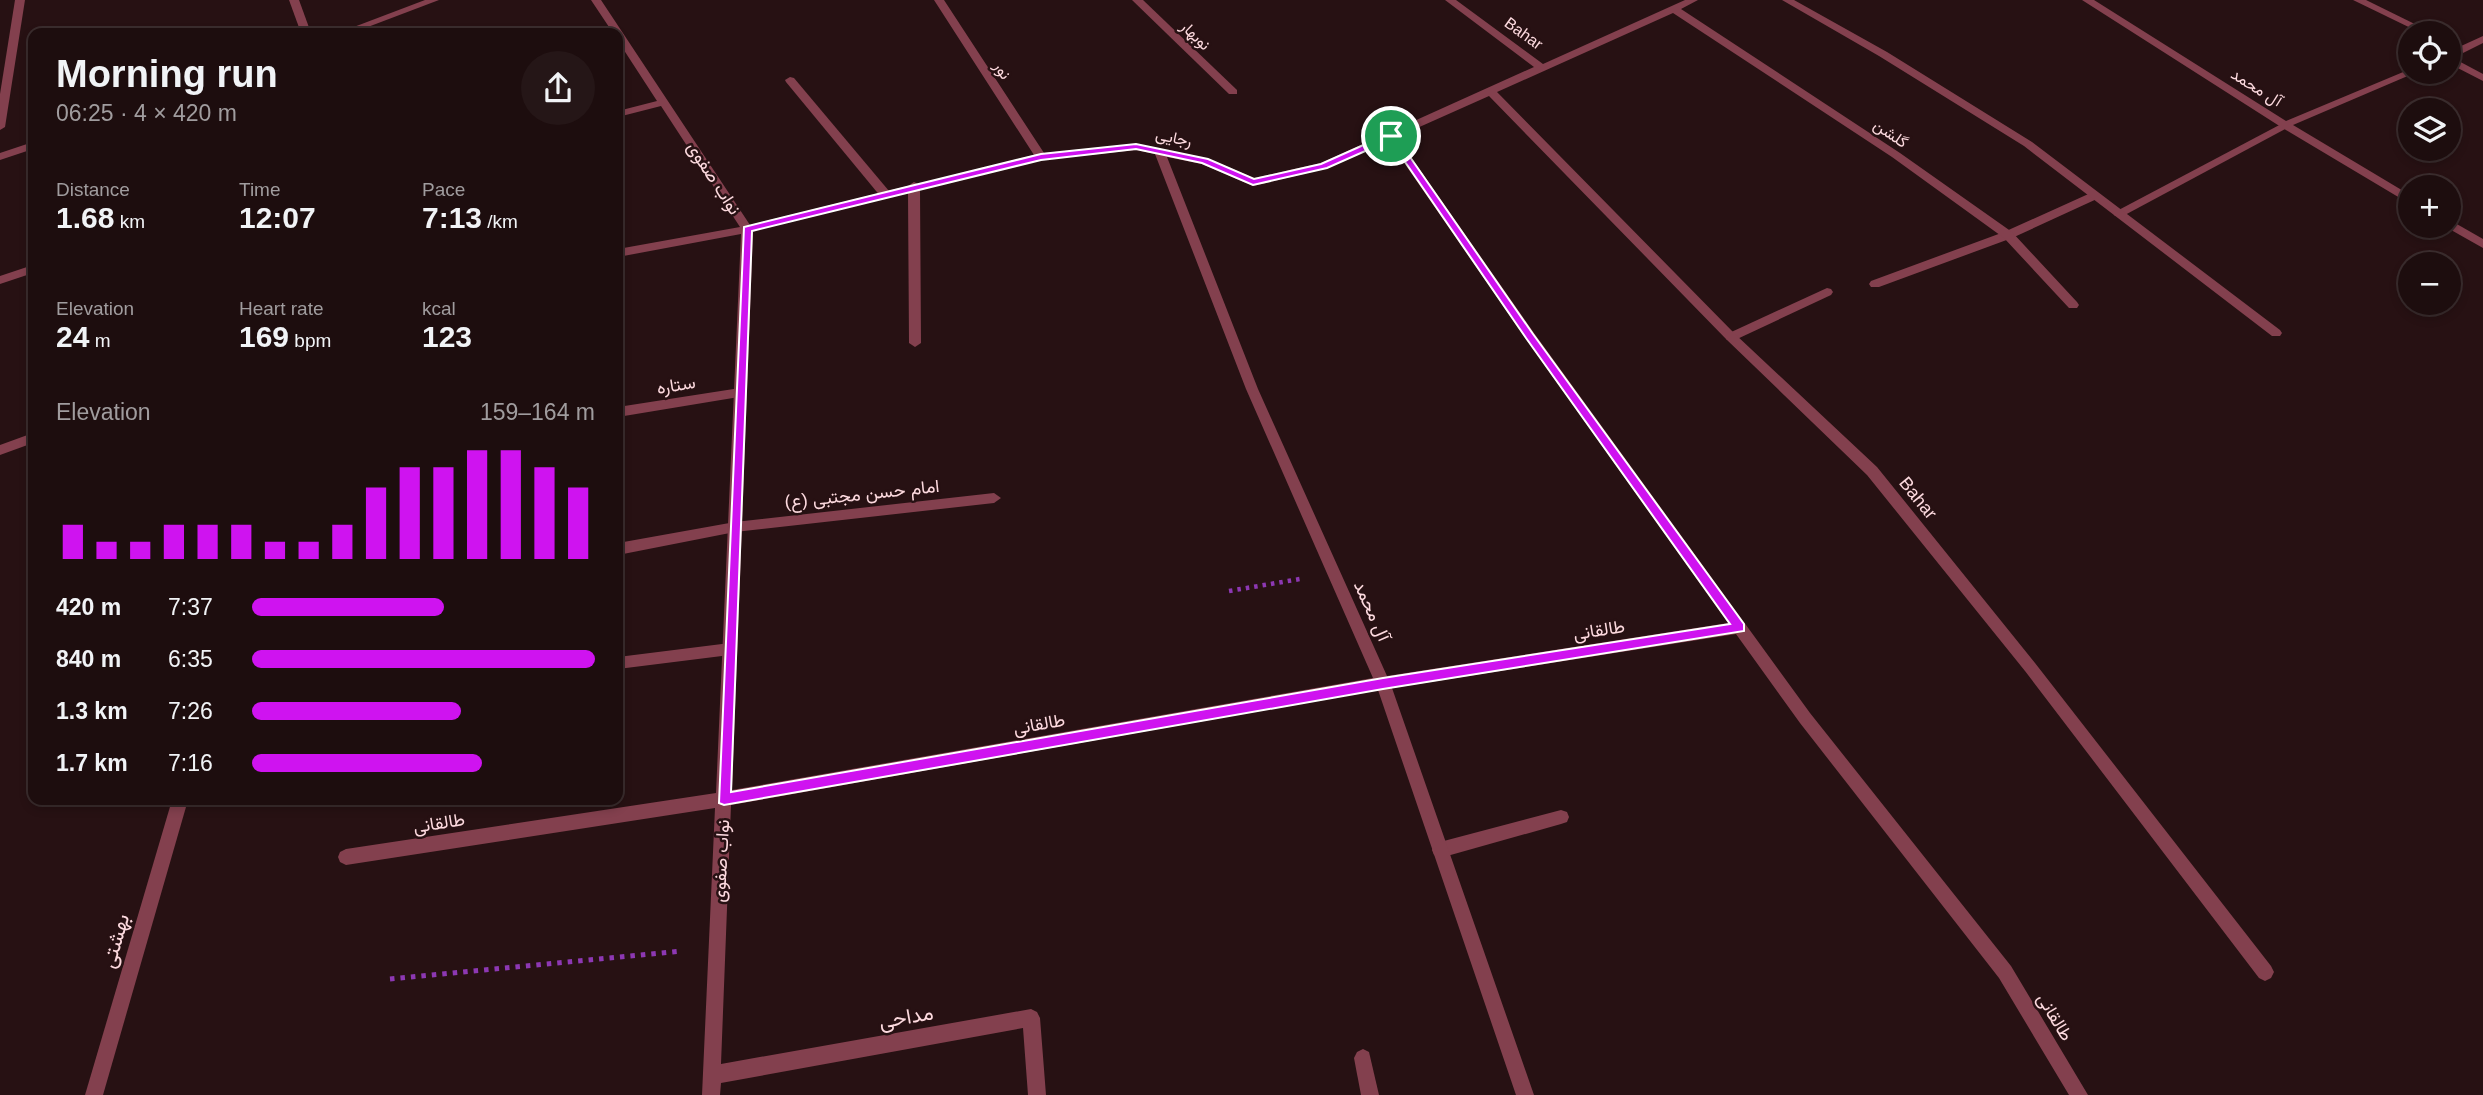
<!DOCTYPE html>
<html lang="en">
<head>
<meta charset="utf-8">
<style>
	:root { --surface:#1d0d0e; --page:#251617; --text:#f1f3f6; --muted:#a09c9e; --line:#3b2d2e; --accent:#cf13f0 }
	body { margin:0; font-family:Helvetica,Vazirmatn,sans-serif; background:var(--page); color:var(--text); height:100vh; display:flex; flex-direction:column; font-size:26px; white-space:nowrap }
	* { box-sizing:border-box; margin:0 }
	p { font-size:23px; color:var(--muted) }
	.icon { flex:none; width:38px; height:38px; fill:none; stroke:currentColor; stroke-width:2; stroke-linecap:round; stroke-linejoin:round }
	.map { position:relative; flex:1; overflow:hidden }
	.details { position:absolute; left:28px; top:28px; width:595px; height:777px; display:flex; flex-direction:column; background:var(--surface); border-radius:14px; box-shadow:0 4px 10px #0003,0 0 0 2px var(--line) }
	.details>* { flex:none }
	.controls { position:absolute; left:2398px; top:21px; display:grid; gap:14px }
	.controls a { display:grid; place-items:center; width:63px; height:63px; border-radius:50%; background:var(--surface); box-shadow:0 4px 10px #0003,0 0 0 2px var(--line); font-size:35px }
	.pin { position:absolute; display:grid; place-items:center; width:60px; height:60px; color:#fff; margin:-30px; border:4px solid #fff; border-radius:50%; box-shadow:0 2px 7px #0007 }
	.round { display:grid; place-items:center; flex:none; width:74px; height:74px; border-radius:37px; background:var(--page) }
	.head { display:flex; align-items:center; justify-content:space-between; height:119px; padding:0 28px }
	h1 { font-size:38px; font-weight:700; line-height:52px }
	.metrics { display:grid; grid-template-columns:repeat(3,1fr); gap:10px; height:119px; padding:7px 28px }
	.metrics div { display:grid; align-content:center }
	.metrics b { font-size:30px; font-weight:700 }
	.metrics small { font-size:19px; font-weight:400 }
	.metrics p { font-size:19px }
	.chart { height:196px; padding:14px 28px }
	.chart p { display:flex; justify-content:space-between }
	.chart svg { width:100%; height:126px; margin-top:7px; stroke:var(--accent); stroke-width:6 }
	ul { padding:0 28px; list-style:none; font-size:23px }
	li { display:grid; grid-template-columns:112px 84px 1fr; align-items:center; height:52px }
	li i { height:18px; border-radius:9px; background:var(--accent) }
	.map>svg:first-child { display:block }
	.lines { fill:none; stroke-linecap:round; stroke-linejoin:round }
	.path-far1 { stroke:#8d38b3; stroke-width:4.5; stroke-dasharray:3.5 5; stroke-linecap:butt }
	.path { stroke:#8d38b3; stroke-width:5; stroke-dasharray:4.5 6; stroke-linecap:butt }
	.service { fill:#83404e; fill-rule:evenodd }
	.minor { fill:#83404e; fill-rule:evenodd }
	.tertiary { fill:#83404e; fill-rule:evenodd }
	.route { fill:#cf13f0; stroke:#fff; stroke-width:2; fill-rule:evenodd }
	.labels { text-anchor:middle; stroke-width:5; stroke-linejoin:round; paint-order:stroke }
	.far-street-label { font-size:16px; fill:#fddadf; stroke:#271113 }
	.street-label { font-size:18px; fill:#fddadf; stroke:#271113 }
	.near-street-label { font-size:21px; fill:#fddadf; stroke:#271113 }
</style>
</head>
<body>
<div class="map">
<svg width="2483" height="1095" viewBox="0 0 2483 1095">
	<rect width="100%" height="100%" fill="#271113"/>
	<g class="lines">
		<path class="path-far1" d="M1229,591L1300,579"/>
		<path class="path" d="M390,979L682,951"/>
		<g class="service">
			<path d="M790,77L794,78L889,191V197H881L786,82L785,80Z"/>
			<path d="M2285,122L2290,125L2289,127L2123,216H2115L2113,213Z"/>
			<path d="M2095,191L2101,195L2099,198L2012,238L1879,287H1871L1869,284L1871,281L2004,232Z"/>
			<path d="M1827,288L1831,289L1833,292L1831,295L1735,340H1727L1725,337L1727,334Z"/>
			<path d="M740,388L745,390L746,393L745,396L618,417V407Z"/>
			<path d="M994,493L1001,498L994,503L735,532L618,555V543L735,522Z"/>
			<path d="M730,643L735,645L737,649L735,653L730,655L618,669V657Z"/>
			<path d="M1561,810L1567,812L1569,817L1567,822L1561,824L1440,858L1434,855L1432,850L1434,845L1440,842Z"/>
		</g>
		<g class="minor">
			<path d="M15,0H25L5,127L0,130V94Z"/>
			<path d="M289,0H299L311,33H301Z"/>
			<path d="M591,0H601L750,225L908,186L914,182L918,184L1034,155L934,0H944L1044,153L1136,144L1209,159L1254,178L1321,163L1534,67L1445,0H1456L1543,64L1685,0H1698L1681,9L1900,153L2012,232L2077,302L2079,305L2077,308H2069L2004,238L1892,157L1673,13L1497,92L1735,334L1877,467L2035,663L2271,966L2274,972L2271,978L2265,981L2259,978L2025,671L1867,475L1727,340L1489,96L1397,137L1534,333L1810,713L2011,966L2088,1095H2069L1999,978L1800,723L1736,634L1392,688L1534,1095H1516L1378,690L731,805L721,1064L1031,1009L1037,1012L1040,1018L1046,1095H1028L1023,1028L721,1083L720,1095H702L715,808L346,865L340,862L338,857L340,852L346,849L716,793L741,234L618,257V249L740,227L661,106L618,117V111L657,101L618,41V33H613ZM1389,141L1526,339L1728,623L1387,676L1258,389L1167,157L1202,164L1253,186L1328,168ZM1136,150L1155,154L1246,389L1373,678L732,790L753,231L908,193L909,343L915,347L921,343L920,190L1041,160Z"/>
			<path d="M1132,0H1143L1237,90V94H1229Z"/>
			<path d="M1782,0H1794L1887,52L2032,142L2280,330L2282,333L2280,336H2272L2024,146L1879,56Z"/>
			<path d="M2082,0H2094L2286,121L2408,70L2417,72L2293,125L2410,195V204L2281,127Z"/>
			<path d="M2353,0H2366L2433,33H2421Z"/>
			<path d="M2483,36V43L2453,58L2483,74V81L2448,63V52Z"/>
			<path d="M2448,219L2483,239V248L2444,226H2448Z"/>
			<path d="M33,265V273L0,284V276Z"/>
			<path d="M33,433V443L0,455V445Z"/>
			<path d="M172,800H188L103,1095H85Z"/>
			<path d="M1363,1049L1369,1052L1379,1095H1361L1354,1058L1357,1052Z"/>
		</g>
		<g class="tertiary">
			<path d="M425,0H439L352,33H338Z"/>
			<path d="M33,142V149L0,160V153Z"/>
		</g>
	</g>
	<path class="route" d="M1388,134H1394L1533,334L1744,624V631L1383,689L724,805L719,803L744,227L1041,154L1136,144L1208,159L1254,179L1321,164ZM1390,140L1526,338L1730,624L1383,678L731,792L752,231L1041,160L1136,149L1202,163L1253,185L1327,168Z"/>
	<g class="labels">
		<g class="far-street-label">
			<text transform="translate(1524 33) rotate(36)" y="6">Bahar</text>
			<text transform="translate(1196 35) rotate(44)" y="6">نوبهار</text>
			<text transform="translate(1003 70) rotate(57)" y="6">نور</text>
			<text transform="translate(2257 87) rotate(32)" y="6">آل محمد</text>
			<text transform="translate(1891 133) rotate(34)" y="6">گلشن</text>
			<text transform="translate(1174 137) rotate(12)" y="6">رجایی</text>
		</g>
		<g class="street-label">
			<text transform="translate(714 178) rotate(57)" y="6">نواب صفوی</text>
			<text transform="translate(676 385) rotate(-9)" y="6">ستاره</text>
			<text transform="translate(862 494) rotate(-6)" y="6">امام حسن مجتبی (ع)</text>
			<text transform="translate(1918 498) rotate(51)" y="6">Bahar</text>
			<text transform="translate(1372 611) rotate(66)" y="6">آل محمد</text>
			<text transform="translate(1599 630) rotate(-9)" y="6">طالقانی</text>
			<text transform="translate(1039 724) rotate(-10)" y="6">طالقانی</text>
			<text transform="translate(439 823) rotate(-9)" y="6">طالقانی</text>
			<text transform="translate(721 861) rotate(-87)" y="6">نواب صفوی</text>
			<text transform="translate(2055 1017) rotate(59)" y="6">طالقانی</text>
		</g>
		<g class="near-street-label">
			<text transform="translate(115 941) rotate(-74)" y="7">بهشتی</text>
			<text transform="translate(906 1017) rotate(-10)" y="7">مداحی</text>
		</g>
	</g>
</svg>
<div class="controls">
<a><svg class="icon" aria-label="locate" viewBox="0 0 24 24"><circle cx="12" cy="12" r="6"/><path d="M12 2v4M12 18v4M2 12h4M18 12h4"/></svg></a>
<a><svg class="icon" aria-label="layers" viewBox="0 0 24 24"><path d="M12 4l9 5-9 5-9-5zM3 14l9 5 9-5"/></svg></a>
<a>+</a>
<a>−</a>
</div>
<div class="pin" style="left:1391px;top:136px;background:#1e9e55"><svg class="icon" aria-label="arrive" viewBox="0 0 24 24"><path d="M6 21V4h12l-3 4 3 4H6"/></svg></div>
<section class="details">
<div class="head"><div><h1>Morning run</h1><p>06:25 · 4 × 420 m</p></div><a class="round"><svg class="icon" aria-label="share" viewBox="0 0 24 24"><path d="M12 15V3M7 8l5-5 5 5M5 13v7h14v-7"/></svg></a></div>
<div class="metrics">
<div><p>Distance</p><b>1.68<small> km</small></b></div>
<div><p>Time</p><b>12:07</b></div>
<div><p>Pace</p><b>7:13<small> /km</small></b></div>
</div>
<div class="metrics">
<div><p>Elevation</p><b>24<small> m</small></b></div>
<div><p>Heart rate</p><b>169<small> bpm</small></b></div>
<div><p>kcal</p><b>123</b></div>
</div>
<div class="chart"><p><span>Elevation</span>159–164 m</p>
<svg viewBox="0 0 160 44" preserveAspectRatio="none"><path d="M5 44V32M15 44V38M25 44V38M35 44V32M45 44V32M55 44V32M65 44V38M75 44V38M85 44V32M95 44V19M105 44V12M115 44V12M125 44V6M135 44V6M145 44V12M155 44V19"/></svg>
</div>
<ul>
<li><b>420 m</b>7:37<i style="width:56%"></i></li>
<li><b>840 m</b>6:35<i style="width:100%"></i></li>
<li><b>1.3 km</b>7:26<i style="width:61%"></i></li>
<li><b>1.7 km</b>7:16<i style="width:67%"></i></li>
</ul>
</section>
</div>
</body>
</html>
